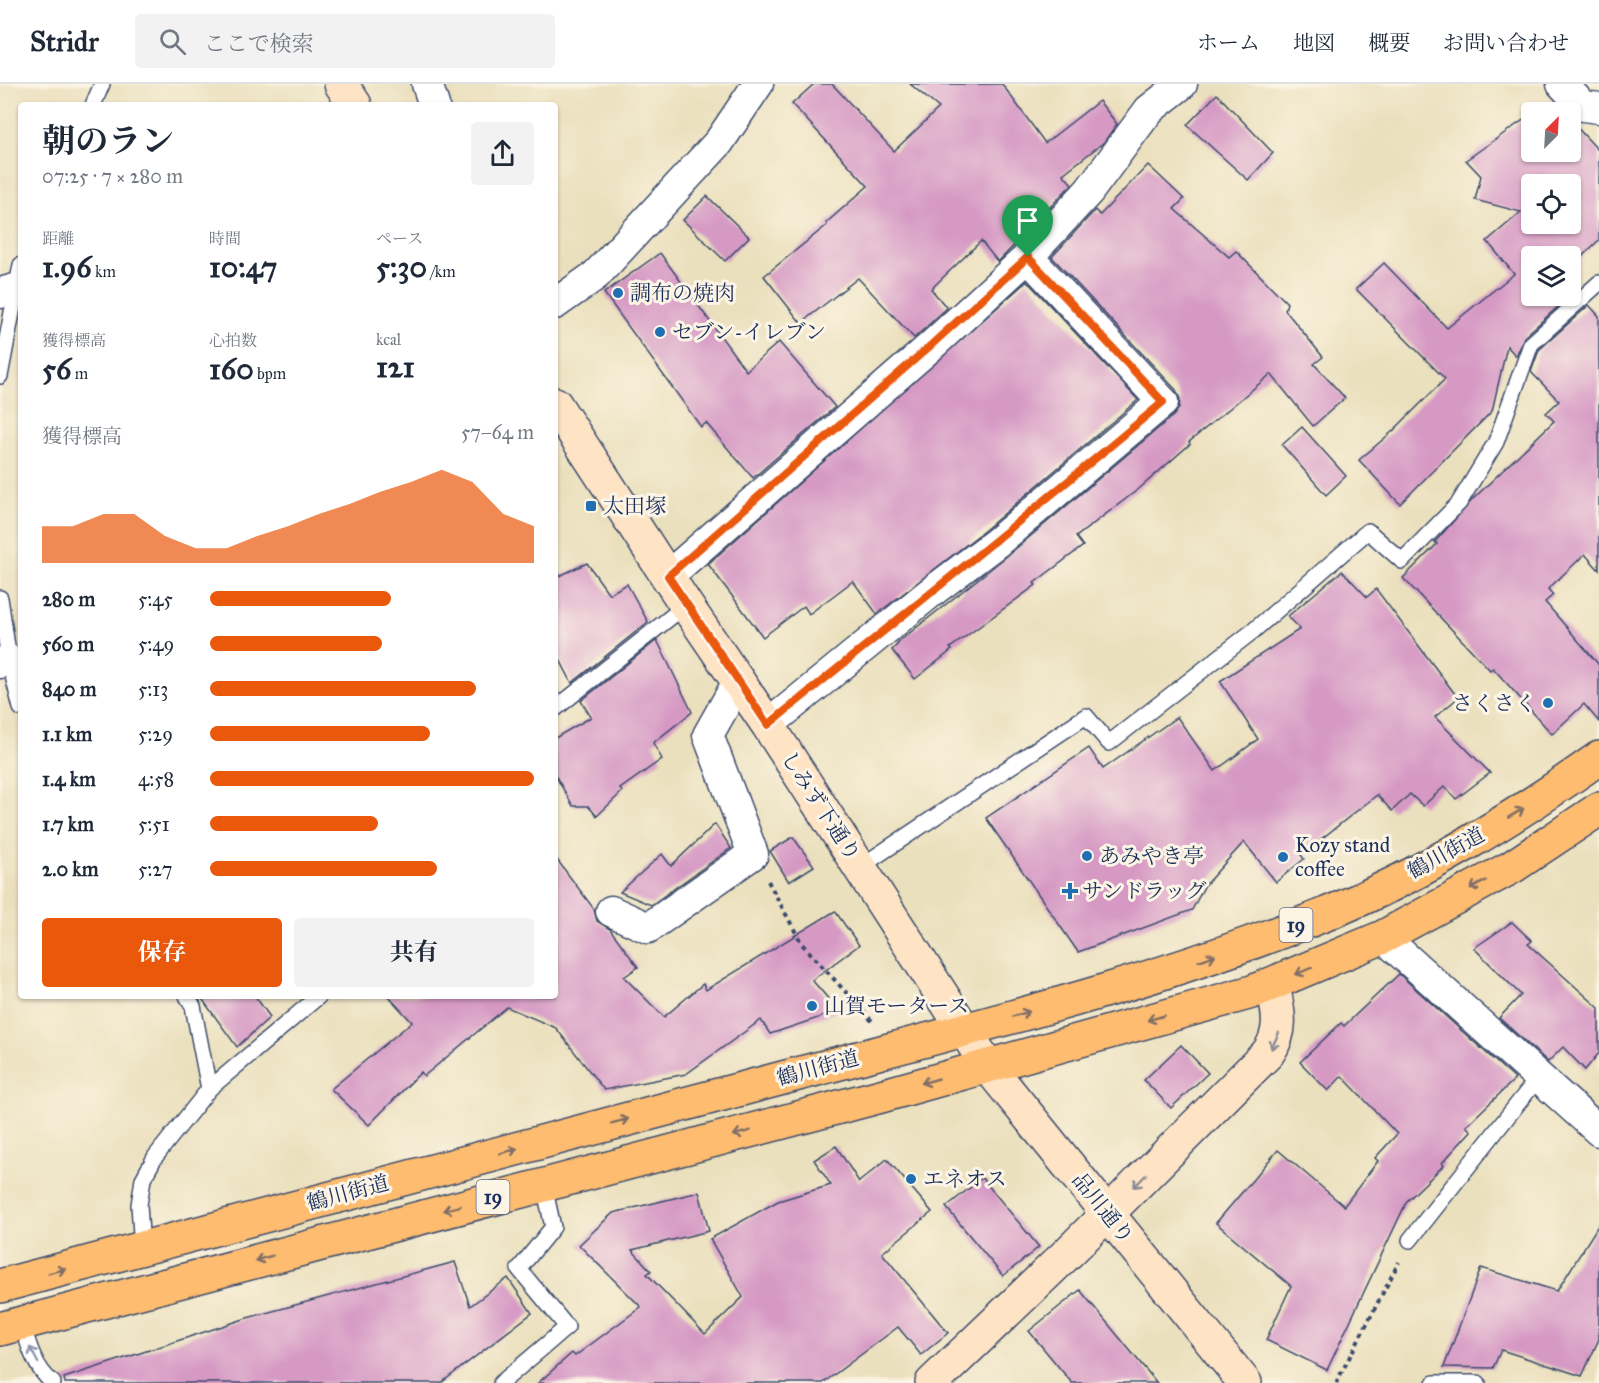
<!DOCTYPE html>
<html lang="ja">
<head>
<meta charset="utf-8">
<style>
	:root { --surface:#fff; --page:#f2f2f3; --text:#1f2937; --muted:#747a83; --line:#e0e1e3; --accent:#ea580c }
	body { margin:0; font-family:"IM FELL Great Primer","Noto Serif JP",serif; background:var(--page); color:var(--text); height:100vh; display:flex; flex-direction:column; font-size:22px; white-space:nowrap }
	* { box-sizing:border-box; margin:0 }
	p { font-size:20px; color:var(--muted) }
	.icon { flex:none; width:33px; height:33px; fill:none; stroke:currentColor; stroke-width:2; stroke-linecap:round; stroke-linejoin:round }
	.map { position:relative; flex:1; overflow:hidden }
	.details { position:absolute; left:18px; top:18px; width:540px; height:897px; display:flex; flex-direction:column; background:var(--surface); border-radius:6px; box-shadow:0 2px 4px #0004 }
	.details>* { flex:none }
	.needle { width:39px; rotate:24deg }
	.buttons { position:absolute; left:1521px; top:18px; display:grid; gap:12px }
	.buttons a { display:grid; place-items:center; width:60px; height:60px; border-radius:6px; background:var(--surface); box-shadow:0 2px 4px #0004; font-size:30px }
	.pin { position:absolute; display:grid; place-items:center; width:51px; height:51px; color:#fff; margin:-62px -26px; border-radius:50% 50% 50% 0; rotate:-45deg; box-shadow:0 0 6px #0007 }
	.pin .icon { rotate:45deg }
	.round { display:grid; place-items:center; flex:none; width:63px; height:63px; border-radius:6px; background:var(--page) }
	.head { display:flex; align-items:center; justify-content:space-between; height:102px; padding:0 24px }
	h1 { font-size:33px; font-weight:700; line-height:45px }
	.metrics { display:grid; grid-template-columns:repeat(3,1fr); gap:9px; height:102px; padding:6px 24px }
	.metrics div { display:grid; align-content:center }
	.metrics b { font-size:30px; font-weight:700 }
	.metrics small { font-size:16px; font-weight:400 }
	.metrics p { font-size:16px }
	.chart { height:168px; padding:12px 24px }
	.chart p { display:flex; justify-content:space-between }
	.chart svg { width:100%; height:108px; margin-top:6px; fill:var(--accent); opacity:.7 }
	.action { display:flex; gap:12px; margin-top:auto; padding:12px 24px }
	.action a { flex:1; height:69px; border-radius:6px; background:var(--accent); color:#fff; font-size:24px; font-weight:700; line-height:69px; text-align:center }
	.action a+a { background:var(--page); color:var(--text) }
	ul { padding:0 24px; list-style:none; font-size:20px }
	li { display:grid; grid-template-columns:96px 72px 1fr; align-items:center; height:45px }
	li i { height:15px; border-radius:8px; background:var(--accent) }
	header { display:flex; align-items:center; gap:36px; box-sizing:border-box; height:84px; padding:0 30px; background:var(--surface); border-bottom:2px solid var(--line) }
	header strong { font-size:28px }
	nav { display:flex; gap:33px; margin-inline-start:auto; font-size:21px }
	.search { width:420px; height:54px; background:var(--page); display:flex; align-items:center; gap:15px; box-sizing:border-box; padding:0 21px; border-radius:6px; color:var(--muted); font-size:22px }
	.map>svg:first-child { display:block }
	.building { fill:#d699c4; fill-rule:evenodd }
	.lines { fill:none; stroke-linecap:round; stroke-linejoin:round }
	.lane-casing { stroke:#3a4a6c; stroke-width:18 }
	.street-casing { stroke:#3a4a6c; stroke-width:33 }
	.secondary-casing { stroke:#3a4a6c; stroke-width:36 }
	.primary-casing { stroke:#3a4a6c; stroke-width:36 }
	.path { stroke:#3a4a6c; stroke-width:4; stroke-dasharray:4.5 4.5; stroke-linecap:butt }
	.lane { stroke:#fff; stroke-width:15 }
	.street { stroke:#fff; stroke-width:30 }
	.secondary { stroke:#fee4c5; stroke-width:33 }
	.primary { stroke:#fdbc6f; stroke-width:33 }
	.oneway { stroke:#816e66 }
	.oneway2 { stroke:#8c8a92 }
	.oneway3 { stroke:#8d97ae }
	.route-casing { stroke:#fff; stroke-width:12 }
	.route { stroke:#ea580c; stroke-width:8 }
	.poi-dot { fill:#1f6fb2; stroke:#fcf5e5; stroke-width:2 }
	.labels { text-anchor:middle; stroke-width:6; stroke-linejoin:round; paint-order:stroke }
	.shield { fill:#fcf5e5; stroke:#5e6a86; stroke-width:1.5 }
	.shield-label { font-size:20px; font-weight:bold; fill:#1b2f5e }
	.poi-label { font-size:21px; fill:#1b2f5e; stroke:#fcf5e5; text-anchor:start }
	.street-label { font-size:21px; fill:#1b2f5e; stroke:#fcf5e5 }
</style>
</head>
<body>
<header>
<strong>Stridr</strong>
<div class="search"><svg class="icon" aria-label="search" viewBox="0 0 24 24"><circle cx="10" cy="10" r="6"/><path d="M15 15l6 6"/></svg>ここで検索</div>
<nav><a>ホーム</a><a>地図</a><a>概要</a><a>お問い合わせ</a></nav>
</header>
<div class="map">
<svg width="1599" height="1299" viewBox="0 0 1599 1299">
	<rect width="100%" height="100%" fill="#fcf5e5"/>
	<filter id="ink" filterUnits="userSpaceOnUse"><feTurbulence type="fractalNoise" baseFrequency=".0167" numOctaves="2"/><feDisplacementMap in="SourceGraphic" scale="12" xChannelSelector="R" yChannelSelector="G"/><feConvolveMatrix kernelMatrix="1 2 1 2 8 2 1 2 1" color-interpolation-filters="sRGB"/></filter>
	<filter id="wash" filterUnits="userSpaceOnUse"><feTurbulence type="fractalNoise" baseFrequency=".008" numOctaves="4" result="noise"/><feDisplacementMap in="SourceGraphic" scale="24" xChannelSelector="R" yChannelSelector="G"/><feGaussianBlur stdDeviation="1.35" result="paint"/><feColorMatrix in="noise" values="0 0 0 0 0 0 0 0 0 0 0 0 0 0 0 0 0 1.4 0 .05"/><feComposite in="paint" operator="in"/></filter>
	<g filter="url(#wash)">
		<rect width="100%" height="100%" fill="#ebe0bd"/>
		<g id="blocks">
			<g class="building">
				<path d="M814,0H832L894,67L939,24L910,0H1002L1045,59L1099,17L1117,40L1104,58L1063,90L1072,100L998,178L981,157L931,205L947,224L914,254L858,194L801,239L764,192L827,141L826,139L868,102L792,20Z"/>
				<path d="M1217,10L1273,69L1248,96L1187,41Z"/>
				<path d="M1546,19H1555L1564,28H1533Z"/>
				<path d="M1532,30V68H1570V36L1599,67V156L1570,184V172H1532V212H1570L1524,253L1516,272L1507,262L1492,327L1400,420L1359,376L1393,347L1445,295L1356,205L1384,179L1447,244L1514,190L1487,157L1521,128L1475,116L1481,92L1466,76ZM1532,100H1570V140H1532Z"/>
				<path d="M1148,81L1184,115L1174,125L1229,173L1236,167L1287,219L1285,226L1323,273L1314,280L1345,314L1313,342L1271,290L1189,358L1190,360L1140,404L1076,453L1083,462L1034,499L1036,501L950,564L952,566L915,595L892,566L898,560L897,559L1007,472L1174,331L1179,324L1180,315L1176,306L1052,173L1095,126L1100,131Z"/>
				<path d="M707,112L749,153L725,177L683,136Z"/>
				<path d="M660,169L746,287L779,258L835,323L753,394L706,339L701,343L604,209Z"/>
				<path d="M1027,197L1138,316L985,446L877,530L853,497L809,530L804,522L763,553L708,480Z"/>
				<path d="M1589,221L1599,232V486L1585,470L1548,505L1553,511L1545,518L1599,581V638L1584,620L1552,650L1493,584L1490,586L1403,494L1437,460L1435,458L1473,415L1554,337L1546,329L1559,317L1531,288L1539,266Z"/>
				<path d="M1302,343L1346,392L1326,411L1282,361Z"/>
				<path d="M587,479L609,510L627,500L648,538L572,599L555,566V494Z"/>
				<path d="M1342,487L1367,513L1376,505L1458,614L1435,633L1490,689L1456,715L1445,702L1423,722L1410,710L1392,727L1377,711L1301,771L1304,775L1276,798L1244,758L1205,801L1192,826L1078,868L986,734L1089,664L1103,685L1177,633L1215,687L1258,655L1220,597L1300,545L1288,532Z"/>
				<path d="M657,556L692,628L653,659L662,675L620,705L622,708L597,732L588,722H573L555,691V654L591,633L581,617Z"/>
				<path d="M715,740L731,764L651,821L620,808L662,770L671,782Z"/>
				<path d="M793,753L814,782L789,798L770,767Z"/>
				<path d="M555,773L594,825L597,837L610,845L638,883L624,893L664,933L703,900L706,906L835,827L859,861L812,896L839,927L770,950L761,936L686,990L604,1006L556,944L507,923L424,992L421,988L369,1041L331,1005L412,938L388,912H555Z"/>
				<path d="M1512,838L1532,857L1528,860L1599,924V969L1585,986L1563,963L1548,978L1499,934L1521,911L1474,864Z"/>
				<path d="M1399,890L1515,995L1466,1042L1471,1047L1442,1079L1444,1081L1407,1117L1327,1286L1266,1256L1291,1202L1216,1139L1278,1066L1344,1122L1378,1077L1375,1074L1397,1050L1342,992L1328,1007L1300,978L1341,939L1344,942Z"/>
				<path d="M200,912H255L270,933L237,963Z"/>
				<path d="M1181,961L1208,989L1171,1024L1144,996Z"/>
				<path d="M836,1062L859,1098L887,1075L932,1128L882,1169L948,1249L921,1271L898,1243L823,1299H538L572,1269L575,1272L641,1223L579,1161L613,1129L699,1108L709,1147L632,1166L651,1187L647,1190L705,1250L743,1213L710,1155L778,1117L831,1101L814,1076Z"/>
				<path d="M982,1094L1039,1163L1003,1192L946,1123Z"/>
				<path d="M1599,1140V1255L1582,1292L1501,1266L1493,1284L1444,1283L1481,1184L1557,1207Z"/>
				<path d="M455,1178L470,1222L508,1194L532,1229L441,1299H65L64,1294L247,1234Z"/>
				<path d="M1080,1206L1157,1299H1072L1029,1247Z"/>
			</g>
		</g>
	</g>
	<g filter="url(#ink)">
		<use href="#blocks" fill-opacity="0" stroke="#3a4a6c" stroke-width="1.5"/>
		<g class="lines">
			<defs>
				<g id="lane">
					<path d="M93,21L102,0"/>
					<path d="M0,292L21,181"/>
					<path d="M0,514L9,576L21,624"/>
					<path d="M555,625L686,521"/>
					<path d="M860,783L1086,632L1109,659L1253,547L1368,447L1402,477L1459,419L1496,358L1531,260L1599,199"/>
					<path d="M187,912L193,922L209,1005"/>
					<path d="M1410,1156L1538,994"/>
					<path d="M142,1164L139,1121L143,1095L155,1073L209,1005L319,912"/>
					<path d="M22,1239C28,1260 35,1285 53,1299"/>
					<path d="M501,1299L567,1243L519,1185L553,1143L544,1102"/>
					<path d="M1434,1299H1478"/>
				</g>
				<g id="street">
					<path d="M427,0L434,21"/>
					<path d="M1562,0L1583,22L1599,24"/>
					<path d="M0,209L15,205"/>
					<path d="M555,220L596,191L719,58L758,0"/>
					<path d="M668,492L930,263L1028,173L1089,107L1149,26L1182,0"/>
					<path d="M0,579L9,576"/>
					<path d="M768,641L930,509L996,459L1163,318L1028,173"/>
					<path d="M611,827L648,844L753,770L708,651L739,596"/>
					<path d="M1383,853L1599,1047"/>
				</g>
				<g id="secondary">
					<path d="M341,0L355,21"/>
					<path d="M555,320L686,521L768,641L987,981L1245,1299"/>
					<path d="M932,1299L1071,1166L1268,969C1284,946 1278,926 1273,901"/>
				</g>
				<g id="primary">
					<path d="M0,1202C255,1134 510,1067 764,999C953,948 1145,904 1326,830C1423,791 1514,734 1599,674"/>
					<path d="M0,1245L881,1012L1252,908L1383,853L1512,783L1599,725"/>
				</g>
			</defs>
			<use href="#lane" class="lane-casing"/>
			<use href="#street" class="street-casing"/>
			<use href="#secondary" class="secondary-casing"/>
			<use href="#primary" class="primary-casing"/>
			<g class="path">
				<path d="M768,797L802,860L872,937"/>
				<path d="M1336,1299L1399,1178"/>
			</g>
			<use href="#lane" class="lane"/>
			<use href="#street" class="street"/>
			<use href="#secondary" class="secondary"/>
			<use href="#primary" class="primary"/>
		</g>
		<defs><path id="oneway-shaft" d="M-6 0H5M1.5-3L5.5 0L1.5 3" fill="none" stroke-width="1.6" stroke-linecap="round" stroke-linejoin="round" transform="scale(1.5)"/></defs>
		<g class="oneway">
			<use href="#oneway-shaft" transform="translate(1516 729) rotate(-31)"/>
			<use href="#oneway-shaft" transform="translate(1478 801) rotate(151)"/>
			<use href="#oneway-shaft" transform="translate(1207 874) rotate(-20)"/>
			<use href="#oneway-shaft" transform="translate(1304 887) rotate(157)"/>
			<use href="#oneway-shaft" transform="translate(1021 930) rotate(-16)"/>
			<use href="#oneway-shaft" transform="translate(1156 934) rotate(164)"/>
			<use href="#oneway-shaft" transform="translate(930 997) rotate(164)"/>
			<use href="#oneway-shaft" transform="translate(620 1037) rotate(-15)"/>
			<use href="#oneway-shaft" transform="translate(742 1049) rotate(165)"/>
			<use href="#oneway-shaft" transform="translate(509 1067) rotate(-15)"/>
			<use href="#oneway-shaft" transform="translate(452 1124) rotate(166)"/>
			<use href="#oneway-shaft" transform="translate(264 1174) rotate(165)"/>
			<use href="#oneway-shaft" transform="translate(57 1187) rotate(-15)"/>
		</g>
		<g class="oneway2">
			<use href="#oneway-shaft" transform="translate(1275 957) rotate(115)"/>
			<use href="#oneway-shaft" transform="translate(1140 1097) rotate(134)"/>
		</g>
		<use class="oneway3" href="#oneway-shaft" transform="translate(34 1271) rotate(-118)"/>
	</g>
	<g class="lines" filter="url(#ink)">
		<defs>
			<path id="route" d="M1028,173L1163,318C1033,428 900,533 768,641L668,492L930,262Z"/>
		</defs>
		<use href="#route" class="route-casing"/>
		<use href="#route" class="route"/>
	</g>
	<g class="poi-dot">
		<circle cx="618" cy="209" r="6"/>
		<circle cx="660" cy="248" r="6"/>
		<rect x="585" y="416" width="12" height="12" rx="3"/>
		<circle cx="1548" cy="619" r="6"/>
		<circle cx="1087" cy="772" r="6"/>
		<circle cx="1283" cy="773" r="6"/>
		<path d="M1067 798h6v6h6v6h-6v6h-6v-6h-6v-6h6z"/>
		<circle cx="812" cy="922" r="6"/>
		<circle cx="911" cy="1095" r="6"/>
	</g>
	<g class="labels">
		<g class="shield">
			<rect x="1279.5" y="824" width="33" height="34" rx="4.5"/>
			<rect x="476.5" y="1096" width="33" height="34" rx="4.5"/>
		</g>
		<g class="shield-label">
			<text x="1296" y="848">19</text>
			<text x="493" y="1120">19</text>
		</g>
		<g class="poi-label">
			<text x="630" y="216">調布の焼肉</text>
			<text x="672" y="255">セブン-イレブン</text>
			<text x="603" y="429">太田塚</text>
			<text x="1536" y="626" text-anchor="end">さくさく</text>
			<text x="1295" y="768">Kozy stand<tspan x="1295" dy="24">coffee</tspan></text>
			<text x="1099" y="779">あみやき亭</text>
			<text x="1082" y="814">サンドラッグ</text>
			<text x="824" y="929">山賀モータース</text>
			<text x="923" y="1102">エネオス</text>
		</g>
		<g class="street-label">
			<text transform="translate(821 722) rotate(57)" y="7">しみず下通り</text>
			<text transform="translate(1446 769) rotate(-29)" y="7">鶴川街道</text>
			<text transform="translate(818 984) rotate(-15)" y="7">鶴川街道</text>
			<text transform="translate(348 1109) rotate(-15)" y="7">鶴川街道</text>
			<text transform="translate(1103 1124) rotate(51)" y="7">品川通り</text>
		</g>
	</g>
</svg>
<div class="buttons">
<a><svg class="needle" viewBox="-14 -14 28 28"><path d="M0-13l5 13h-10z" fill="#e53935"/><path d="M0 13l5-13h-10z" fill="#747a83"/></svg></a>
<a><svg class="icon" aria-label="locate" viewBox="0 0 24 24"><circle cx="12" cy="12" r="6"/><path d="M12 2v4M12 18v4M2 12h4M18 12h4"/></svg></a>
<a><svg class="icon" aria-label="layers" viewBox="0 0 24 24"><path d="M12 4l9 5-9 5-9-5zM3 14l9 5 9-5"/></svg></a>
</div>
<div class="pin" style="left:1028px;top:173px;background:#1e9e55"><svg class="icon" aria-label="arrive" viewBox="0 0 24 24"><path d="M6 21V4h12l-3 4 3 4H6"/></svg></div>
<section class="details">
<div class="head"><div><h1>朝のラン</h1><p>07:25 · 7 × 280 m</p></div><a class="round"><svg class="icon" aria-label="share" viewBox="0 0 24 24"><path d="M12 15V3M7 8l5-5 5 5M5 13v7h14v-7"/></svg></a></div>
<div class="metrics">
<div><p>距離</p><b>1.96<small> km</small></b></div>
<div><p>時間</p><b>10:47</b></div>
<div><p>ペース</p><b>5:30<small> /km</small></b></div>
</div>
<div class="metrics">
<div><p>獲得標高</p><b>56<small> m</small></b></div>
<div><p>心拍数</p><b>160<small> bpm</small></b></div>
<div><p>kcal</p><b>121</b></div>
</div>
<div class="chart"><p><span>獲得標高</span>57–64 m</p>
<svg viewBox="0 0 160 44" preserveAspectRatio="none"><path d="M0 44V29L10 29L20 24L30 24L40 33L50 38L60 38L70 33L80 29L90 24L100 20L110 15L120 11L130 6L140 11L150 24L160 29V44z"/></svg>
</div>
<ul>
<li><b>280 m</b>5:45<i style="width:56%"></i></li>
<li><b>560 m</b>5:49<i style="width:53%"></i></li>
<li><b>840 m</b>5:13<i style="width:82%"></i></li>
<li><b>1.1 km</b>5:29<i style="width:68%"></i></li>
<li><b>1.4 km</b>4:58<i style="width:100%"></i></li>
<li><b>1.7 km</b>5:51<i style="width:52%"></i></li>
<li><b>2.0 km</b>5:27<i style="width:70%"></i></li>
</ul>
<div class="action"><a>保存</a><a>共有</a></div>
</section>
</div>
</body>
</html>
